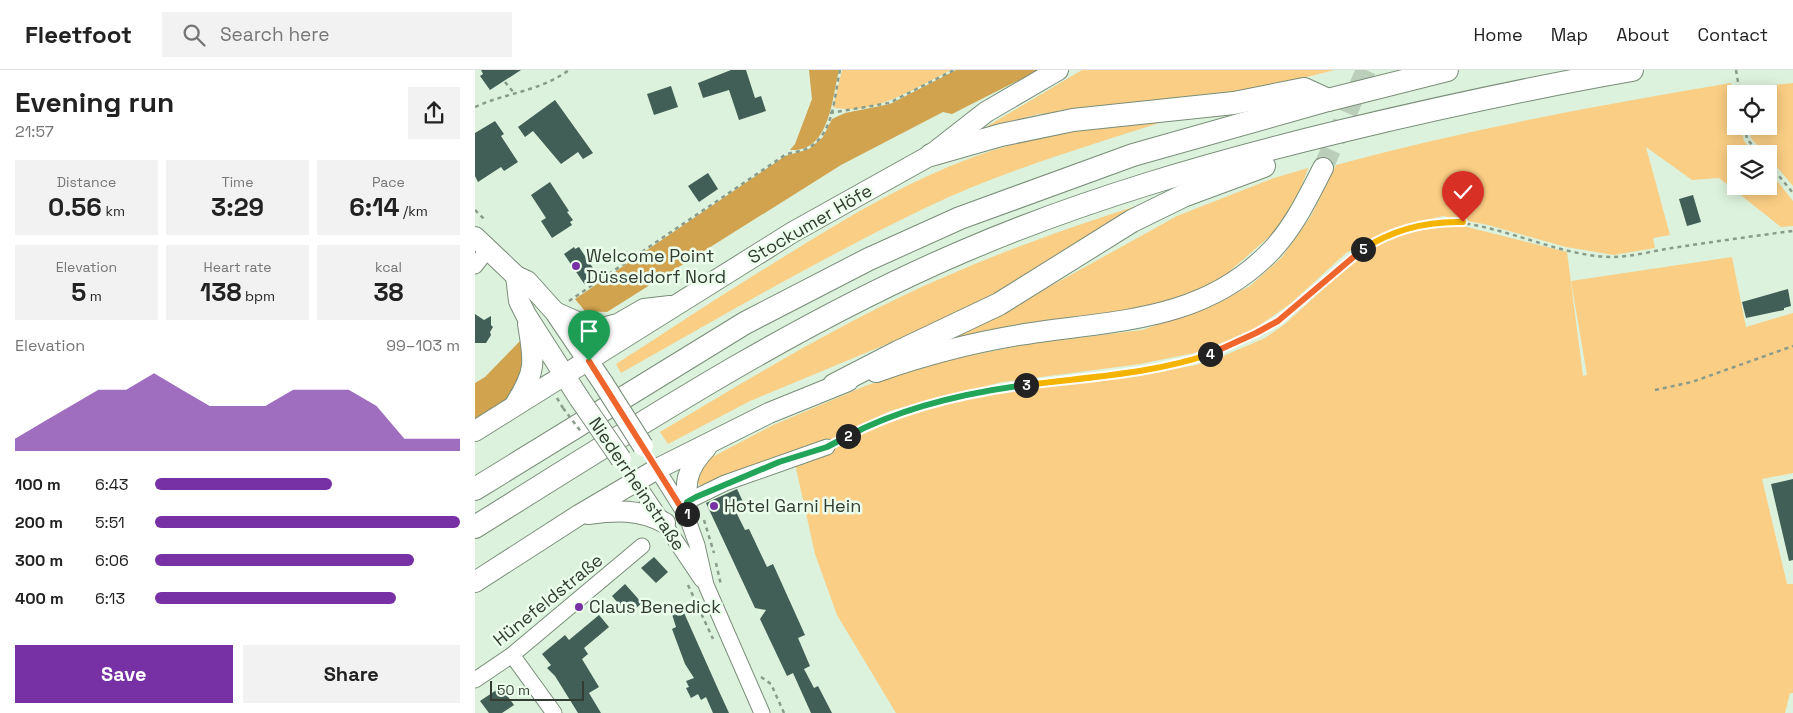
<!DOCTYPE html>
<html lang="en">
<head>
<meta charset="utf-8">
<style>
	:root { --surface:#fff; --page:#f2f2f2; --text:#222; --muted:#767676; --line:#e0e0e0; --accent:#7831a4 }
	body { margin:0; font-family:"Space Grotesk",sans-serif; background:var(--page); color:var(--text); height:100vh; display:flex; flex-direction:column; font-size:19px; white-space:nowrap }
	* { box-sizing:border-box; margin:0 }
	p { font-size:16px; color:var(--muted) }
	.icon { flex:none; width:28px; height:28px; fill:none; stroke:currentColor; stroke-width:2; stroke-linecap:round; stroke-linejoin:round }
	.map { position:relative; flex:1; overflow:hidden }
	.panel { display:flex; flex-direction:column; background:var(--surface); width:475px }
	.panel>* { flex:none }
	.controls { position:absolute; left:1252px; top:15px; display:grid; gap:10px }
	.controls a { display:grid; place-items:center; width:50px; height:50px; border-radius:0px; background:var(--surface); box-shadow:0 2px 12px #0003; font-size:25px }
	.scale { position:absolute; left:15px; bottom:12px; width:94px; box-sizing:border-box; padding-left:5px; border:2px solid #333c33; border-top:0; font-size:14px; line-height:18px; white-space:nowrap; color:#333c33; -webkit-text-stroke:4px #ecfeec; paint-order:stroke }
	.pin { position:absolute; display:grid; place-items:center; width:42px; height:42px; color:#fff; margin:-51px -21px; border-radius:50% 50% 50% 0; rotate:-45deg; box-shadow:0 0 5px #0007 }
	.pin .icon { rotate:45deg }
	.km { position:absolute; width:25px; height:25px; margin:-12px; border-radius:50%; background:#222; color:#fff; font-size:14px; line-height:25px; text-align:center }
	.round { display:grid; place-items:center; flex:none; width:52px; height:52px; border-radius:0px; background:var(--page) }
	.overview { display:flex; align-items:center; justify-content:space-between; height:85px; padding:0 15px }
	h1 { font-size:28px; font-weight:700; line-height:38px }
	.metrics { display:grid; grid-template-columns:repeat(3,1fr); gap:8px; height:85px; padding:5px 15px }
	.metrics div { display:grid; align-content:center; border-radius:0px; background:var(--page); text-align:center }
	.metrics b { font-size:25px; font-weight:700 }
	.metrics small { font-size:14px; font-weight:400 }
	.metrics p { font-size:14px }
	.chart { height:140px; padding:10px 15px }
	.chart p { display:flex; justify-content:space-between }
	.chart svg { width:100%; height:90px; margin-top:5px; fill:var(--accent); opacity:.7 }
	.primary-button { display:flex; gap:10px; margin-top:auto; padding:10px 15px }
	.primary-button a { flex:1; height:58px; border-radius:0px; background:var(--accent); color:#fff; font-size:20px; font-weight:700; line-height:58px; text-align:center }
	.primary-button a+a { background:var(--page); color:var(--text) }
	ul { padding:0 15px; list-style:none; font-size:16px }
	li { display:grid; grid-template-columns:80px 60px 1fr; align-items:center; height:38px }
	li i { height:12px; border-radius:6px; background:var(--accent) }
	header { display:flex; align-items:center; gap:30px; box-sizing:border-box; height:70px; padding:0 25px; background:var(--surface); border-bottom:1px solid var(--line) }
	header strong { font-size:24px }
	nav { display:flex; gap:28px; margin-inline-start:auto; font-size:18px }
	.search { width:350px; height:45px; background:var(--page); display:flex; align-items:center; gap:12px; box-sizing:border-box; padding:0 18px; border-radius:0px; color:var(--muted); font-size:19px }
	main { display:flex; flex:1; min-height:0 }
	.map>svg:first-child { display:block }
	.green { fill:#face84 }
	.forest { fill:#d1a34f }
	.building { fill:#415e57 }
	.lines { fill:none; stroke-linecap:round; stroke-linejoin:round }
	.major-tunnel { stroke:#baceba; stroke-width:20; stroke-dasharray:20 10; stroke-linecap:butt }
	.minor-casing { stroke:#798d79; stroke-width:17 }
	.major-casing { stroke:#798d79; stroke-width:22 }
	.highway-casing { stroke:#798d79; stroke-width:24 }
	.path { stroke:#8b9b8b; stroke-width:2.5; stroke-dasharray:4 4; stroke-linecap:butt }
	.minor { stroke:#fff; stroke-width:15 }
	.major { stroke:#fff; stroke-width:20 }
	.highway { stroke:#fff; stroke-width:22 }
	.major-bridge-casing { stroke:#798d79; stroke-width:22; stroke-linecap:butt }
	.path-bridge { stroke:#8b9b8b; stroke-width:2.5; stroke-dasharray:4 4; stroke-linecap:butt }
	.major-bridge { stroke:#fff; stroke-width:20 }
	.split-1-casing { stroke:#fff; stroke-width:10 }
	.split-2-casing { stroke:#fff; stroke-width:10 }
	.split-3-casing { stroke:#fff; stroke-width:10 }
	.split-4-casing { stroke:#fff; stroke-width:10 }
	.split-5-casing { stroke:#fff; stroke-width:10 }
	.split-6-casing { stroke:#fff; stroke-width:10 }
	.split-1 { stroke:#f0652b; stroke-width:6 }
	.split-2 { stroke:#22a559; stroke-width:6 }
	.split-3 { stroke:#22a559; stroke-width:6 }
	.split-4 { stroke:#f5b400; stroke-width:6 }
	.split-5 { stroke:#f0652b; stroke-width:6 }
	.split-6 { stroke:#f5b400; stroke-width:6 }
	.poi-dot { fill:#7831a4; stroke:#ecfeec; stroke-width:2 }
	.labels { text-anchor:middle; stroke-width:5; stroke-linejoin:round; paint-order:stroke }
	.street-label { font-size:18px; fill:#333c33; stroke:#ecfeec }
	.poi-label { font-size:18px; fill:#333c33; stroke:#ecfeec; text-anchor:start }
</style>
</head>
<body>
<header>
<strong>Fleetfoot</strong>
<div class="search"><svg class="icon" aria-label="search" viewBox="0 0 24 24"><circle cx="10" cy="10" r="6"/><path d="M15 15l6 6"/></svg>Search here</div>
<nav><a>Home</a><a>Map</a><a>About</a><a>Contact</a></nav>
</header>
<main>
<section class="panel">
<div class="overview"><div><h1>Evening run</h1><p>21:57</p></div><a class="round"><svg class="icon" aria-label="share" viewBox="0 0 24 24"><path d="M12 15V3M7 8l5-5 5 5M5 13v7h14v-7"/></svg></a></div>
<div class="metrics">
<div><p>Distance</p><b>0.56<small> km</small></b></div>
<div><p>Time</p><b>3:29</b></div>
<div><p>Pace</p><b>6:14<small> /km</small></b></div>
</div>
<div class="metrics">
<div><p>Elevation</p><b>5<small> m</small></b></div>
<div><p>Heart rate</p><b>138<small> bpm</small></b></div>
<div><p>kcal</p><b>38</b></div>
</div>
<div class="chart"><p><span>Elevation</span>99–103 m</p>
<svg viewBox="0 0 160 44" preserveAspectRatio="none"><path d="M0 44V38L10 30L20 22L30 14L40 14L50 6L60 14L70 22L80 22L90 22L100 14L110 14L120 14L130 22L140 38L150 38L160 38V44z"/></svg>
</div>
<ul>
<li><b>100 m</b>6:43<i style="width:58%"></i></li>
<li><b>200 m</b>5:51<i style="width:100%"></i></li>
<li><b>300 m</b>6:06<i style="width:85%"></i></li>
<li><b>400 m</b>6:13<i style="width:79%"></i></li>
</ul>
<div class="primary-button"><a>Save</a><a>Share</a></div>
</section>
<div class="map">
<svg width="1318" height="643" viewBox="0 0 1318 643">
	<rect width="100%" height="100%" fill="#dcf2dc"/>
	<g class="green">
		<path d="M367,0H476C444,16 395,48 358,37Z"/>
		<path d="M607,0H860L767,23L564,44L511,57Z"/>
		<path d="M1256,13L1261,35V56H1266L1269,71L1280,84H1261V116H1294V101L1318,131V156L1306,157L1244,108L1217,110L1171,77L1195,165L1178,168L1180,178L1139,185L1091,177L1013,155L968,146L915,160L871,183L815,234L772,264L719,283L665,294L527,312L415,341L349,373L229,418L222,413L226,393L296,356L390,316L473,290L553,274L667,260L739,235L775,216L807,187L836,146L861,95C990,60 1124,35 1256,13Z"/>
		<path d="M1318,13V116L1294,88V84H1290L1276,68L1274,56H1294V24H1269V18Z"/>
		<path d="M693,50C611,77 526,101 448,139C345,189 246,246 146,303L141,294C200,256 259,217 320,180C386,139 454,99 529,77C585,60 636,55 693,50Z"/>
		<path d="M833,98L826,118L802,160L740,214L694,233L467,272L538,237L702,146L799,108Z"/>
		<path d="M698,124L489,242L275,331L193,374L185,362C279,306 373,248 474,205C547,173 623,148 698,124Z"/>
		<path d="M966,155L988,156L1092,182L1108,306L1112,305L1096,211L1257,187L1271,257L1318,243V403L1287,409L1312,514H1318V623H1315L1310,643H421L362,545L340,484L319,389L421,345L530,321L668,304L721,295L746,287L790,268L810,254L870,199L907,172L932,163Z"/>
	</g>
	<g class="forest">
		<path d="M334,0H364C357,28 355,83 315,80L320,74L337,29Z"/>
		<path d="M481,0H564L477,44L468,42L366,95L132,242L110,241L100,229L310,86L334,79L348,67L357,49L370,43L415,34Z"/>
		<path d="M45,271L50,293L42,324L0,351V313L10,307Z"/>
	</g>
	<g class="building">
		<path d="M6,0H46L15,20L5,6L8,4Z"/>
		<path d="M256,0H271L280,28L286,26L291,41L264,50L254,20L228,28L223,13Z"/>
		<path d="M196,16L203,37L179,45L172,24Z"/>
		<path d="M80,30L118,83L108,89L103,82L86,94L58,61L50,67L43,57Z"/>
		<path d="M20,51L29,64L26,66L43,92L29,101L26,97L3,112L0,106V63Z"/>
		<path d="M233,103L243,119L224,132L213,116Z"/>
		<path d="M75,112L94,141L92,142L98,150L95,152L97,155L77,168L66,151L71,148L56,125Z"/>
		<path d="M1218,125L1226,152L1212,156L1204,129Z"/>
		<path d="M99,177L100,179L104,177L120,201L115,204L119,209L110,215L89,184Z"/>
		<path d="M1313,219L1316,236L1309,238V240L1271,248L1267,232Z"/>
		<path d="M0,244L9,250L16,246V255L18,257L15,262L16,265L11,273H0Z"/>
		<path d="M1318,409V490L1314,491L1296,414Z"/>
		<path d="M262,419L271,438L261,442L270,460L274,459L292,497L298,494L330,565L323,568L335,596L329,599L339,618L343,616L357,643H336L318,603L312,606L285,549L291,540L280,538L231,433Z"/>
		<path d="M179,487L193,502L181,513L166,498Z"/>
		<path d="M150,514L167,533L153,545L137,526Z"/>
		<path d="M206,536L243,619L254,643H238L231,627L226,630L223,624L216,628L211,618L214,617L211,611L219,608L210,594L197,559L201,557L196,541Z"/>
		<path d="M124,545L134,557L109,578L113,584L107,589L124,617L114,623L126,643H103L80,606L72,598L76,595L67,584L90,565L94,570Z"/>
		<path d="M26,617L39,635L27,643H14L5,631Z"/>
	</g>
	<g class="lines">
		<path class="major-tunnel" d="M848,98L891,0"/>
		<defs>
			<g id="minor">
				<path d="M0,196L13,179"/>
				<path d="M182,399L212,447L222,475L231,515L287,643"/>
				<path d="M161,412L227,510"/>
				<path d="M211,432L250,413L352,377"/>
				<path d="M37,585L79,643"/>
				<path d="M0,610L37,585L167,476"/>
			</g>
			<g id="major">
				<path d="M0,167L41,206L52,211L80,242L128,313"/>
				<path d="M41,206L44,231L51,245L104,328"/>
				<path d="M82,243L111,256L127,258L143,254L169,239L195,236"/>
				<path d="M401,302C447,286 495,273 544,265C635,250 726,254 796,181C819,157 833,127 848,98"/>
				<path d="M41,333C62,300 59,291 53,254"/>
				<path d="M0,361L318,162L456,85L511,42L583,0"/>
				<path d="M113,444C141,440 165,439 190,453"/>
				<path d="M212,447C211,416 208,402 231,378"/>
				<path d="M0,512L104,445L182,399L294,343L373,311"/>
			</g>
			<g id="highway">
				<path d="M456,85L526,65L598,50L759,33L829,19L853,30"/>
				<path d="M359,315L423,282L524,234L657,151L708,126L789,96"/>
				<path d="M0,419L270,253L394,189L485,148L658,85L853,30L972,0"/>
				<path d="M0,457C159,358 316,255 489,181C610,129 739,92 867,61C963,38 1060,17 1157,0"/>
			</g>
		</defs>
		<use href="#minor" class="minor-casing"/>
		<use href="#major" class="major-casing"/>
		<use href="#highway" class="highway-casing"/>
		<g class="path">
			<path d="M1261,0L1265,24"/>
			<path d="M30,12L39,23"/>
			<path d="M0,37C33,22 63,22 94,0"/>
			<path d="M355,43L414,33L479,0"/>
			<path d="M1270,56L1272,69L1285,84"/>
			<path d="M1294,94L1318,123"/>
			<path d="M0,140L10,150"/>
			<path d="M94,231L310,85C317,82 325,82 333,78C359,64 359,27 365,0"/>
			<path d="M1180,320L1217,312L1318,276"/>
			<path d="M82,328L88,338"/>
			<path d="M363,371C439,331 519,319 603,308C651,302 702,298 747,279C767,271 789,261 806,249C853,213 889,162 953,153C1012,145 1075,186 1137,187C1156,187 1178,181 1197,178C1237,172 1278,166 1318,161"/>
			<path d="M229,450L239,483"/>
			<path d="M241,493L246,515"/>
			<path d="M213,515L238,569"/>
			<path d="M286,607L296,614L309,643"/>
		</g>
		<use href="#minor" class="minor"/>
		<use href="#major" class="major"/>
		<use href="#highway" class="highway"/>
		<defs>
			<g id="major-bridge">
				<path d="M128,313L168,376"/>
				<path d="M104,328L146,389"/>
			</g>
		</defs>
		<use href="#major-bridge" class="major-bridge-casing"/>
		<path class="path-bridge" d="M88,338L107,363"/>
		<use href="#major-bridge" class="major-bridge"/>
	</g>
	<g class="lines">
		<defs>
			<path id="split-1" d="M114,291L212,447V444"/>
			<path id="split-2" d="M212,444V432L221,427L304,392L352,377L373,366"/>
			<path id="split-3" d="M373,366C428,337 490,323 551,315"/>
			<path id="split-4" d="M551,315C612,307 677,304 735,284"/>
			<path id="split-5" d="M735,284L781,263L803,251L888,179"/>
			<path id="split-6" d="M888,179C919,159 952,151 988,152"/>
		</defs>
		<use href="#split-1" class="split-1-casing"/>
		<use href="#split-2" class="split-2-casing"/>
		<use href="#split-3" class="split-3-casing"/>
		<use href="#split-4" class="split-4-casing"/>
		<use href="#split-5" class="split-5-casing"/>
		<use href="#split-6" class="split-6-casing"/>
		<use href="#split-1" class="split-1"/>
		<use href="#split-2" class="split-2"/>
		<use href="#split-3" class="split-3"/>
		<use href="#split-4" class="split-4"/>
		<use href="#split-5" class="split-5"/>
		<use href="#split-6" class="split-6"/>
	</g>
	<g class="poi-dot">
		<circle cx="101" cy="196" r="5"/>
		<circle cx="239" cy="436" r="5"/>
		<circle cx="104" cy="537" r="5"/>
	</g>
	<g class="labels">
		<g class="street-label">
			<text transform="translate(335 154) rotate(-30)" y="6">Stockumer Höfe</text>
			<text transform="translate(162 414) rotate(56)" y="6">Niederrheinstraße</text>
			<text transform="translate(73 530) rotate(-39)" y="6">Hünefeldstraße</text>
		</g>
		<g class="poi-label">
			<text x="111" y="192">Welcome Point<tspan x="111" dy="21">Düsseldorf Nord</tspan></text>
			<text x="249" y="442">Hotel Garni Hein</text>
			<text x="114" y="543">Claus Benedick</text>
		</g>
	</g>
</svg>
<div class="controls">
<a><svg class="icon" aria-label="locate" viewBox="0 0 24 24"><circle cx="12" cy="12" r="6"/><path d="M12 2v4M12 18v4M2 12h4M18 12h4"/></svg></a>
<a><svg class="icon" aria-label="layers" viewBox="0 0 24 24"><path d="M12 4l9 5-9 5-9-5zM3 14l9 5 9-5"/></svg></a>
</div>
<div class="scale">50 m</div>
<div class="pin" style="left:114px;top:291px;background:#1e9e55"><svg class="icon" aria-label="arrive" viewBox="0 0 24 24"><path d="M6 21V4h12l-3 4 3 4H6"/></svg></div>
<div class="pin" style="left:988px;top:152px;background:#d93025"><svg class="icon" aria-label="check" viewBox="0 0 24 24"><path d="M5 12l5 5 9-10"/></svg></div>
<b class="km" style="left:212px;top:444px">1</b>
<b class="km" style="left:373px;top:366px">2</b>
<b class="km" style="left:551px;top:315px">3</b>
<b class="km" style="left:735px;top:284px">4</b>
<b class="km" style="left:888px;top:179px">5</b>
</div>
</main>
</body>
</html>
